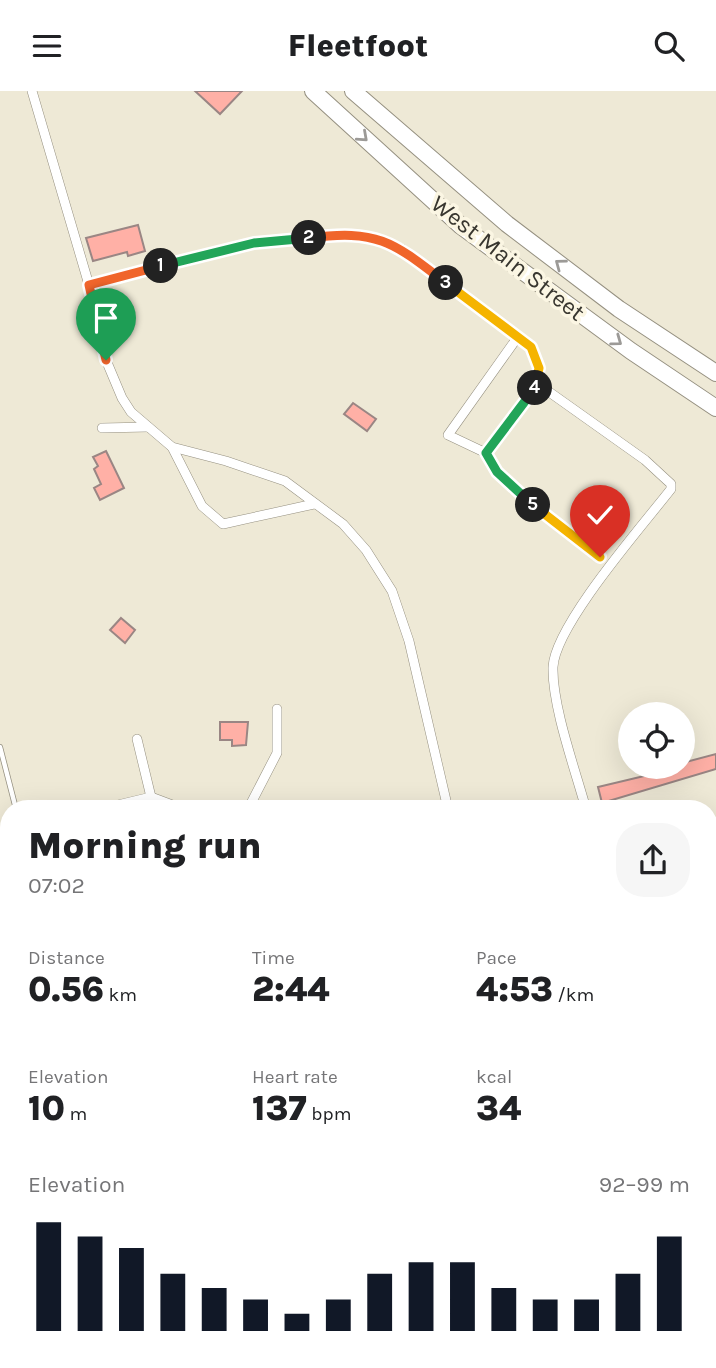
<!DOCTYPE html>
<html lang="en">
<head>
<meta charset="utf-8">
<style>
	:root { --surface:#fff; --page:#f6f6f6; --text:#202124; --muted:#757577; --accent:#111827 }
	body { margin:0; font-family:Karla,sans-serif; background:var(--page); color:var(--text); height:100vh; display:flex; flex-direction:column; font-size:26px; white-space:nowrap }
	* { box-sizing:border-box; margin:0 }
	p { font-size:23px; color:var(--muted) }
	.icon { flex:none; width:38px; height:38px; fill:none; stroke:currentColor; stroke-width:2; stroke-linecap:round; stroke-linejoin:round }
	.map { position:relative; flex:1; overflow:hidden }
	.details { position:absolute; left:0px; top:709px; width:718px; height:569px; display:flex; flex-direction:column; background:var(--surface); border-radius:28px 28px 0 0; box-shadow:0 7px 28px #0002 }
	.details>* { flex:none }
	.tools { position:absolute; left:618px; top:611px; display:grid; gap:14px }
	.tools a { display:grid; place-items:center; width:77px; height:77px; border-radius:50%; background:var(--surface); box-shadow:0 7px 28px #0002; font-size:35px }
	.pin { position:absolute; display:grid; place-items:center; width:60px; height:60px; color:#fff; margin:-72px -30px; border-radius:50% 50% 50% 0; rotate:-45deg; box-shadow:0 0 7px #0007 }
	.pin .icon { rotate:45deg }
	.km { position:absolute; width:35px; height:35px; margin:-18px; border-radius:50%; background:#222; color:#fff; font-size:19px; line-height:35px; text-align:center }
	.round { display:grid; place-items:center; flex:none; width:74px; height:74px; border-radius:28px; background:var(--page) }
	.overview { display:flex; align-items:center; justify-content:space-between; height:119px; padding:0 28px }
	h1 { font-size:38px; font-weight:800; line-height:52px }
	.stats { display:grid; grid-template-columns:repeat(3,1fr); gap:10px; height:119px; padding:7px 28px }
	.stats div { display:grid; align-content:center }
	.stats b { font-size:35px; font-weight:800 }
	.stats small { font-size:19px; font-weight:400 }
	.stats p { font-size:19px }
	.chart { height:196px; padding:14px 28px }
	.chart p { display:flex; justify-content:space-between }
	.chart svg { width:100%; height:126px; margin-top:7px; stroke:var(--accent); stroke-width:6 }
	header { display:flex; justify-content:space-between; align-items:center; height:91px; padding:0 28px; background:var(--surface); font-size:32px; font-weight:800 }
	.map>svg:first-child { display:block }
	.building { fill:#ffb0a6; stroke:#9a8684; stroke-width:2 }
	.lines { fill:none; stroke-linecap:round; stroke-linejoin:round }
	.lane-casing { stroke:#959080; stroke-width:6 }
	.street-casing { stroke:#959080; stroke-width:10 }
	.secondary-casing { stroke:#959080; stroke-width:14 }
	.highway-casing { stroke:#959080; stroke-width:18 }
	.lane { stroke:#fff; stroke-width:4.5 }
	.street { stroke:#fff; stroke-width:9 }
	.secondary { stroke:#fff; stroke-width:12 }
	.highway { stroke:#fff; stroke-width:16 }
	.oneway { stroke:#9c9a97 }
	.split-1-casing { stroke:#fff; stroke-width:14 }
	.split-2-casing { stroke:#fff; stroke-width:14 }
	.split-3-casing { stroke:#fff; stroke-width:14 }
	.split-4-casing { stroke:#fff; stroke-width:14 }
	.split-5-casing { stroke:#fff; stroke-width:14 }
	.split-6-casing { stroke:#fff; stroke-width:14 }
	.split-1 { stroke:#f0652b; stroke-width:9 }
	.split-2 { stroke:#22a559; stroke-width:9 }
	.split-3 { stroke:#f0652b; stroke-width:9 }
	.split-4 { stroke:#f5b400; stroke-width:9 }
	.split-5 { stroke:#22a559; stroke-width:9 }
	.split-6 { stroke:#f5b400; stroke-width:9 }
	.labels { text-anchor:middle; stroke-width:7; stroke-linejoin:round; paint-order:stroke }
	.street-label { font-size:24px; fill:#38362f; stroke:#fbf6e3 }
</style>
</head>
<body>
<header><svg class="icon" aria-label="menu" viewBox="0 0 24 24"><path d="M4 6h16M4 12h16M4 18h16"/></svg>Fleetfoot<svg class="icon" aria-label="search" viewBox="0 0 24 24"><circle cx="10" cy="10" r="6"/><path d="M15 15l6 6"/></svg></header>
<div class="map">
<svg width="716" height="1277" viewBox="0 0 716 1277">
	<rect width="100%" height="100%" fill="#eee9d6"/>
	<g class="building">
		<path d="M195,0H242L220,23Z"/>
		<path d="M138,134L145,160L128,165L127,161L93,170L86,147Z"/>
		<path d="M353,312L376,328L367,340L344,323Z"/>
		<path d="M106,360L124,397L100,409L94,397L101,393L94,378L98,375L93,366Z"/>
		<path d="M121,527L135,539L125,552L110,539Z"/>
		<path d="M220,631H248L246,654L232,655V649H220Z"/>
		<path d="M716,663V678L602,712L598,696L682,676V672Z"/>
		<path d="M656,1269H686L688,1277H658Z"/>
	</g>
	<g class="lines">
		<defs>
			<g id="lane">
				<path d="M0,656L16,718"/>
				<path d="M480,1269L482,1277"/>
				<path d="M639,1269L641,1277"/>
				<path d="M605,1277L637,1269"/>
			</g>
			<g id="street">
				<path d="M32,0L89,194L106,269L122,307L131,321L172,356L226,370L285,390L343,433L366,459L392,500L409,550L448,718"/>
				<path d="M89,194L254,152L333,143L371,146L402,158L531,256L539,277L538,293"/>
				<path d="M517,247L448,344L486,362L497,381L539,419L600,466"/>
				<path d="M538,293L645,369L671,393V398C643,434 555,534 553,576C552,615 575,678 586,718"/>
				<path d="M102,337L148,336"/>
				<path d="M172,356L202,415L223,433L314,413"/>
				<path d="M486,362L538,293"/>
				<path d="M137,648L151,706"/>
				<path d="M101,718L151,706L183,718"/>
				<path d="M248,718L277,662V618"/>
				<path d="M0,792L9,783"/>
				<path d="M0,802L9,813"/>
				<path d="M709,895L716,893"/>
			</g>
			<g id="secondary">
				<path d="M709,1064L716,1062"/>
				<path d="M0,1251L9,1249"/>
				<path d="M300,1269L302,1277"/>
			</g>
			<g id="highway">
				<path d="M313,0L461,135L631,260L716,317"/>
				<path d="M353,0L507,133L619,218L716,282"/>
			</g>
		</defs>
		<use href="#lane" class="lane-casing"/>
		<use href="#street" class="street-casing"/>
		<use href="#secondary" class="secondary-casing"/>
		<use href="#highway" class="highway-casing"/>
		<use href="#lane" class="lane"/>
		<use href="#street" class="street"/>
		<use href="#secondary" class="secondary"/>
		<use href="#highway" class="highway"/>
	</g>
	<defs><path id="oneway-chevron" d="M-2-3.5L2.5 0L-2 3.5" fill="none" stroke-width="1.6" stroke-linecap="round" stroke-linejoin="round" transform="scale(1.75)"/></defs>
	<g class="oneway">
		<use href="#oneway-chevron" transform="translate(363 46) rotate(42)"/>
		<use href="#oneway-chevron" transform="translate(560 173) rotate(-143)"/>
		<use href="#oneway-chevron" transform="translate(617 250) rotate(36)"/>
	</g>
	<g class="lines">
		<defs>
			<path id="split-1" d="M106,269L89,194L161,175"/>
			<path id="split-2" d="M161,175L254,152L309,147"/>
			<path id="split-3" d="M309,147C378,138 393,151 446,192"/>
			<path id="split-4" d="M446,192L531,256L539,277L535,297"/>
			<path id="split-5" d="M533,414L497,381L486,362L535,297"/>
			<path id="split-6" d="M533,414L600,466"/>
		</defs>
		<use href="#split-1" class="split-1-casing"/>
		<use href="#split-2" class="split-2-casing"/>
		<use href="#split-3" class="split-3-casing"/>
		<use href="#split-4" class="split-4-casing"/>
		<use href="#split-5" class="split-5-casing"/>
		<use href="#split-6" class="split-6-casing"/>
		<use href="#split-1" class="split-1"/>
		<use href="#split-2" class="split-2"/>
		<use href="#split-3" class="split-3"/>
		<use href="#split-4" class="split-4"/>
		<use href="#split-5" class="split-5"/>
		<use href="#split-6" class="split-6"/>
	</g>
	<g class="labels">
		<g class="street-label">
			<text transform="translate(508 167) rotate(38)" y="8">West Main Street</text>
		</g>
	</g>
</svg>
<div class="tools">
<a><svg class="icon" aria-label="locate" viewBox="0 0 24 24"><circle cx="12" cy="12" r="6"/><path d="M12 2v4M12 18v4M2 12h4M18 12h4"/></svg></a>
</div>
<div class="pin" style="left:106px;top:269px;background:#1e9e55"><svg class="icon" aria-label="arrive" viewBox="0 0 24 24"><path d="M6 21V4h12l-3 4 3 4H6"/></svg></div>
<div class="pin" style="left:600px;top:466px;background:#d93025"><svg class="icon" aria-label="check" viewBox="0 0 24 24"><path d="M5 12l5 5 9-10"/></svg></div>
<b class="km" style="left:161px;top:175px">1</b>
<b class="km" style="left:309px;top:147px">2</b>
<b class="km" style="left:446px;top:192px">3</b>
<b class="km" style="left:535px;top:297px">4</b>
<b class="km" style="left:533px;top:414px">5</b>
<section class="details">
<div class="overview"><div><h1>Morning run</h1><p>07:02</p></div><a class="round"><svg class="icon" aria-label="share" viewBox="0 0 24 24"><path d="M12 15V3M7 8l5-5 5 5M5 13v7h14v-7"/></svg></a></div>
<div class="stats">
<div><p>Distance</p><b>0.56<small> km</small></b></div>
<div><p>Time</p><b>2:44</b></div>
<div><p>Pace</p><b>4:53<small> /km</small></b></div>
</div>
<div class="stats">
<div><p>Elevation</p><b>10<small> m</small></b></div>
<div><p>Heart rate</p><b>137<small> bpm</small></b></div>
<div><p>kcal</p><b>34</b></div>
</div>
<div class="chart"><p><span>Elevation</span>92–99 m</p>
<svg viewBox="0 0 160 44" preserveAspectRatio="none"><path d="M5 44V6M15 44V11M25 44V15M35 44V24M45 44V29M55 44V33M65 44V38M75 44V33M85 44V24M95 44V20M105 44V20M115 44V29M125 44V33M135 44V33M145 44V24M155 44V11"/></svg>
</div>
</section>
</div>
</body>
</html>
